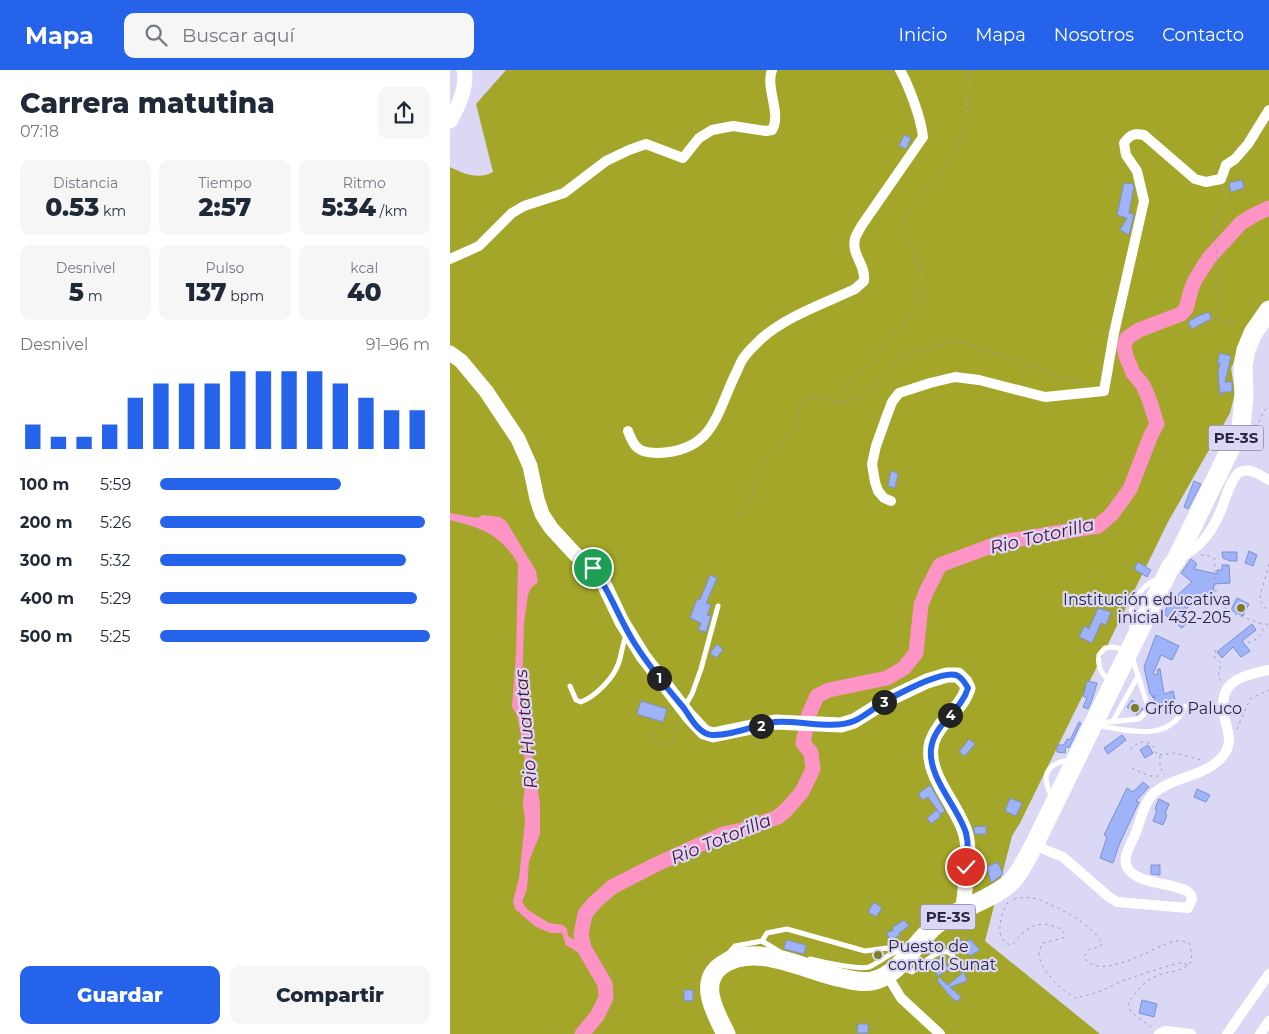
<!DOCTYPE html>
<html lang="es">
<head>
<meta charset="utf-8">
<style>
	:root { --surface:#fff; --page:#f6f6f7; --text:#1f2937; --muted:#747a83; --accent:#2563eb }
	body { margin:0; font-family:Montserrat,sans-serif; background:var(--page); color:var(--text); height:100vh; display:flex; flex-direction:column; font-size:19px; white-space:nowrap }
	* { box-sizing:border-box; margin:0 }
	p { font-size:16px; color:var(--muted) }
	.icon { flex:none; width:28px; height:28px; fill:none; stroke:currentColor; stroke-width:2; stroke-linecap:round; stroke-linejoin:round }
	.map { position:relative; flex:1; overflow:hidden }
	.sheet { display:flex; flex-direction:column; background:var(--surface); width:450px }
	.sheet>* { flex:none }
	.pin { position:absolute; display:grid; place-items:center; width:42px; height:42px; color:#fff; margin:-21px; border:2px solid #fff; border-radius:50%; box-shadow:0 1px 5px #0007 }
	.km { position:absolute; width:25px; height:25px; margin:-12px; border-radius:50%; background:#222; color:#fff; font-size:14px; line-height:25px; text-align:center }
	.round { display:grid; place-items:center; flex:none; width:52px; height:52px; border-radius:10px; background:var(--page) }
	.summary { display:flex; align-items:center; justify-content:space-between; height:85px; padding:0 20px }
	h1 { font-size:28px; font-weight:800; line-height:38px }
	.figures { display:grid; grid-template-columns:repeat(3,1fr); gap:8px; height:85px; padding:5px 20px }
	.figures div { display:grid; align-content:center; border-radius:10px; background:var(--page); text-align:center }
	.figures b { font-size:25px; font-weight:800 }
	.figures small { font-size:14px; font-weight:400 }
	.figures p { font-size:14px }
	.chart { height:140px; padding:10px 20px }
	.chart p { display:flex; justify-content:space-between }
	.chart svg { width:100%; height:90px; margin-top:5px; stroke:var(--accent); stroke-width:6 }
	.cta { display:flex; gap:10px; margin-top:auto; padding:10px 20px }
	.cta a { flex:1; height:58px; border-radius:10px; background:var(--accent); color:#fff; font-size:20px; font-weight:800; line-height:58px; text-align:center }
	.cta a+a { background:var(--page); color:var(--text) }
	ul { padding:0 20px; list-style:none; font-size:16px }
	li { display:grid; grid-template-columns:80px 60px 1fr; align-items:center; height:38px }
	li i { height:12px; border-radius:6px; background:var(--accent) }
	header { display:flex; align-items:center; gap:30px; box-sizing:border-box; height:70px; padding:0 25px; background:var(--accent); color:#fff }
	header strong { font-size:24px }
	nav { display:flex; gap:28px; margin-inline-start:auto; font-size:18px }
	.search { width:350px; height:45px; background:var(--page); display:flex; align-items:center; gap:12px; box-sizing:border-box; padding:0 18px; border-radius:10px; color:var(--muted); font-size:19px }
	main { display:flex; flex:1; min-height:0 }
	.map>svg:first-child { display:block }
	.forest { fill:#a3a628 }
	.water { fill:#fe93c6 }
	.lines { fill:none; stroke-linecap:round; stroke-linejoin:round }
	.river { stroke:#fe93c6; stroke-width:15 }
	.building { fill:#9eb3f8; stroke:#7c90d2 }
	.path { stroke:#9e9ab7; stroke-width:1; stroke-dasharray:2.5 4; stroke-linecap:butt }
	.lane { stroke:#fff; stroke-width:5 }
	.street { stroke:#fff; stroke-width:10 }
	.secondary { stroke:#fff; stroke-width:15 }
	.highway { stroke:#fff; stroke-width:19 }
	.route-casing { stroke:#fff; stroke-width:10 }
	.route { stroke:#2563eb; stroke-width:6 }
	.poi-dot { fill:#7c7e27; stroke:#dbd8f5; stroke-width:2 }
	.labels { text-anchor:middle; stroke-width:4.5; stroke-linejoin:round; paint-order:stroke }
	.shield { fill:#dbd8f5; stroke:#605b78; stroke-width:1 }
	.shield-label { font-size:15px; font-weight:bold; fill:#2b2642 }
	.poi-label { font-size:16px; fill:#2b2642; stroke:#dbd8f5; text-anchor:start }
	.water-label { font-size:18px; font-style:italic; fill:#521135; stroke:#dbd8f5 }
</style>
</head>
<body>
<header>
<strong>Mapa</strong>
<div class="search"><svg class="icon" aria-label="search" viewBox="0 0 24 24"><circle cx="10" cy="10" r="6"/><path d="M15 15l6 6"/></svg>Buscar aquí</div>
<nav><a>Inicio</a><a>Mapa</a><a>Nosotros</a><a>Contacto</a></nav>
</header>
<main>
<section class="sheet">
<div class="summary"><div><h1>Carrera matutina</h1><p>07:18</p></div><a class="round"><svg class="icon" aria-label="share" viewBox="0 0 24 24"><path d="M12 15V3M7 8l5-5 5 5M5 13v7h14v-7"/></svg></a></div>
<div class="figures">
<div><p>Distancia</p><b>0.53<small> km</small></b></div>
<div><p>Tiempo</p><b>2:57</b></div>
<div><p>Ritmo</p><b>5:34<small> /km</small></b></div>
</div>
<div class="figures">
<div><p>Desnivel</p><b>5<small> m</small></b></div>
<div><p>Pulso</p><b>137<small> bpm</small></b></div>
<div><p>kcal</p><b>40</b></div>
</div>
<div class="chart"><p><span>Desnivel</span>91–96 m</p>
<svg viewBox="0 0 160 44" preserveAspectRatio="none"><path d="M5 44V32M15 44V38M25 44V38M35 44V32M45 44V19M55 44V12M65 44V12M75 44V12M85 44V6M95 44V6M105 44V6M115 44V6M125 44V12M135 44V19M145 44V25M155 44V25"/></svg>
</div>
<ul>
<li><b>100 m</b>5:59<i style="width:67%"></i></li>
<li><b>200 m</b>5:26<i style="width:98%"></i></li>
<li><b>300 m</b>5:32<i style="width:91%"></i></li>
<li><b>400 m</b>5:29<i style="width:95%"></i></li>
<li><b>500 m</b>5:25<i style="width:100%"></i></li>
</ul>
<div class="cta"><a>Guardar</a><a>Compartir</a></div>
</section>
<div class="map">
<svg width="819" height="964" viewBox="0 0 819 964">
	<rect width="100%" height="100%" fill="#dbd8f5"/>
	<path class="forest" d="M56,0H819V230L781,298L785,323L780,343L718,452L570,753L562,766L535,871L650,964H0V97C14,104 28,110 43,102L26,34Z"/>
	<path class="water" d="M0,443L27,448L33,445L50,447L56,451L86,501L88,512L81,518L78,525L74,553L72,623L90,734V764L79,791L77,819L72,832L78,840L99,853L113,855L117,859L118,866L130,873L131,884L116,875L112,863H101L86,857L65,839L63,831L69,808L75,752L73,733L76,705L74,683L67,645L62,637L66,584L68,494C62,482 47,466 34,461C24,456 11,453 0,450Z"/>
	<g class="lines">
		<path class="river" d="M132,964L147,946L156,928L155,914L134,878L131,864L135,844L144,833L162,817L205,795L273,764L292,760L328,747L336,740L352,722L363,699L361,683L353,673L359,644L367,626L379,620L437,608L454,598L466,583L471,535L477,520L490,495L552,472L648,456L662,444L680,419L701,365L707,354L699,329L693,315L683,303L676,286L674,276L677,268L689,260L731,244L736,239L741,220L745,210L759,188L791,153L804,145L819,138"/>
	</g>
	<g class="building">
		<path d="M454,65L461,68L456,79L449,76Z"/>
		<path d="M792,110L794,118L781,122L779,113Z"/>
		<path d="M674,113L683,114L684,116L679,143L684,144L679,165L670,160L677,148L667,145Z"/>
		<path d="M759,242L761,249L742,259L738,252L748,246Z"/>
		<path d="M770,283L781,286L775,312H782V322H772L771,326L770,325L768,302L770,293H767Z"/>
		<path d="M441,401L448,403L445,418L438,416Z"/>
		<path d="M744,411L751,414L738,439L734,437Z"/>
		<path d="M799,481L807,485L803,496L795,493Z"/>
		<path d="M772,482H787V491H780L773,488Z"/>
		<path d="M741,489L747,494L744,499L767,504V500H772V495H779L780,513L764,514L763,528L750,527L736,539L737,540L731,547L737,553L732,558L713,543L723,529L742,512L731,503Z"/>
		<path d="M688,492L701,500L697,507L684,499Z"/>
		<path d="M260,505L267,508L256,533L261,535L257,545L261,546L256,562L248,560L251,553L240,548L247,529L250,530Z"/>
		<path d="M787,528L799,534L793,546L781,540Z"/>
		<path d="M648,538L661,542L656,555L651,553L642,573L629,567L634,556L639,559Z"/>
		<path d="M802,554L806,560L792,571L800,581L791,587L783,577L772,588L767,582Z"/>
		<path d="M706,565L729,576L722,590L711,585L703,604L707,605L708,599H710L714,624L723,621L725,629L717,631L718,634L706,638L704,631L705,625L703,628L701,624H700L694,597Z"/>
		<path d="M267,574L273,580L266,588L260,583Z"/>
		<path d="M637,611L647,613L642,630L638,639L633,637L637,628L633,626Z"/>
		<path d="M682,630L693,639L687,645L677,637Z"/>
		<path d="M191,631L217,639L213,652L187,644Z"/>
		<path d="M629,652L631,653L619,678L616,676L615,683L607,682V675H614L617,669L620,670Z"/>
		<path d="M672,665L676,670L658,684L654,678Z"/>
		<path d="M519,669L525,674L515,686L509,682Z"/>
		<path d="M698,675L703,683L695,688L690,680Z"/>
		<path d="M693,712L699,717L686,731L689,732L669,775L663,793L650,788L657,767L654,765L677,718L683,722Z"/>
		<path d="M480,715L495,741L490,744L478,727L473,730L468,724Z"/>
		<path d="M747,719L760,725L756,732L744,727Z"/>
		<path d="M560,728L572,733L566,746L555,741Z"/>
		<path d="M709,729L719,734L715,744L717,745L713,755L703,751L707,740L705,739Z"/>
		<path d="M487,740L491,746L481,754L477,748Z"/>
		<path d="M536,756V764H525L524,757Z"/>
		<path d="M548,792L553,804L541,813L537,797Z"/>
		<path d="M701,795H710V805L701,804Z"/>
		<path d="M424,832L432,838L426,847L418,842Z"/>
		<path d="M454,850L459,856L449,863L450,865L441,870L436,863L444,860L442,858Z"/>
		<path d="M520,869L530,880L520,886L517,882L515,884L502,876L512,870L514,874Z"/>
		<path d="M336,870L356,875L354,884L334,879Z"/>
		<path d="M492,887L499,899L488,906L480,894Z"/>
		<path d="M514,902L517,911L500,917L511,927L507,932L499,925L487,910L489,907L498,915Z"/>
		<rect x="234" y="920" width="9" height="11"/>
		<path d="M692,930L707,934L704,947L689,943Z"/>
		<path d="M408,954H418V963H407Z"/>
	</g>
	<g class="lines">
		<g class="path">
			<path d="M773,118C779,131 767,140 764,153L771,237L762,245L761,248L791,255"/>
			<path d="M388,332C396,310 403,312 417,298C428,287 434,273 445,261C454,252 466,245 471,233C479,217 460,176 453,160L452,153L464,131L495,97L510,67L515,54L520,0"/>
			<path d="M804,356L808,354L814,341L819,337"/>
			<path d="M288,444C304,434 304,414 311,398C318,382 334,374 343,360C349,349 345,335 361,328C370,324 377,330 386,332C395,333 405,329 412,326L455,284L507,270L632,314"/>
			<path d="M751,485L760,486L765,489C765,521 761,538 796,548C804,551 811,555 819,554"/>
			<path d="M819,494L811,523L810,531L819,542"/>
			<path d="M798,573C806,570 814,565 813,555"/>
			<path d="M766,580L764,586L771,593L768,607L771,611"/>
			<path d="M787,659L800,629L819,620"/>
			<path d="M201,663L204,672L208,676C225,678 223,663 227,651"/>
			<path d="M680,679L690,672L700,673L705,679L707,685L725,683L751,690"/>
			<path d="M710,686V697L715,705"/>
			<path d="M682,698L699,706H713"/>
			<path d="M564,829C572,827 579,827 587,829C606,836 645,855 652,874L649,877L640,879L634,886C646,914 702,878 721,872C728,870 734,871 740,874L742,891C732,904 715,900 702,908C692,914 684,924 678,934L681,942L701,957"/>
			<path d="M558,832C552,842 544,864 556,873C557,874 561,875 563,874C564,874 567,869 568,868C578,857 588,851 603,856C609,858 612,858 615,865L613,868L593,873C591,876 589,880 589,884C590,900 612,922 626,928L649,922L672,911L714,897L730,893L739,895"/>
		</g>
		<g class="lane">
			<path d="M684,562C674,543 689,514 709,509"/>
			<path d="M661,611C652,606 647,596 649,585L655,578L664,577L676,580"/>
			<path d="M120,616L126,630L131,632C146,626 164,608 169,592C172,583 172,576 176,565"/>
			<path d="M235,636L242,624L251,599L268,536"/>
			<path d="M663,651L688,606"/>
			<path d="M648,653L689,649L697,641L698,637L682,587"/>
			<path d="M646,655C677,660 720,674 735,636"/>
			<path d="M603,728C590,707 595,693 621,690"/>
			<path d="M312,871L317,863L337,859L415,881L437,878L446,881"/>
			<path d="M278,884L285,876L312,871L330,882"/>
			<path d="M360,889C372,892 408,900 419,897C432,891 443,880 458,877"/>
			<path d="M452,898L462,902C475,891 501,866 507,896"/>
		</g>
		<g class="street">
			<path d="M0,189L29,176L62,143L74,136L114,123L156,91L179,80L196,74L233,88L249,68L262,60L283,56L316,61L322,60C332,44 315,18 322,0"/>
			<path d="M178,361C184,378 189,383 208,383C264,381 266,344 286,303C289,297 291,290 295,286C299,280 306,274 311,269C337,246 373,234 405,219L414,211C416,194 401,185 405,169C406,164 410,159 412,155L473,67C471,48 459,16 450,0"/>
			<path d="M441,431L434,428L428,421L425,412L422,394L426,376L436,348L442,332L449,323L480,313L505,307L529,310L595,327L654,321L664,263L694,131L687,101L676,85L674,73C680,65 683,63 694,65L745,109L756,112L771,109L776,95L785,89L798,74L819,40"/>
			<path d="M728,488C750,479 762,462 771,440C775,431 781,407 790,402C800,397 811,406 819,410"/>
			<path d="M584,775L613,787L659,827L667,832L738,838L742,829L741,825L737,821C721,813 695,814 682,803C670,793 677,781 683,769C690,756 692,735 703,724C724,705 759,707 775,683C782,673 778,661 775,650C766,613 788,606 819,600"/>
			<path d="M437,905L451,928L490,964"/>
			<path d="M709,964L715,961L741,964"/>
			<path d="M777,964L819,904"/>
			<path d="M810,964L819,951"/>
		</g>
		<g class="secondary">
			<path d="M0,51C8,37 18,16 14,0"/>
			<path d="M0,283L11,291L36,321L68,369L80,396L87,429L92,444L101,458L125,484L143,498L152,510L172,552L193,586L239,646L254,662L263,665L325,652L391,655L404,651L439,629L477,611L497,605H508L515,612L518,618C512,640 489,650 482,672C473,704 509,736 516,765C521,786 515,816 513,838"/>
		</g>
		<path class="highway" d="M276,964C266,944 247,912 272,895C306,871 356,901 392,908C402,910 411,913 422,911C451,905 465,871 487,854C509,838 539,831 560,813C571,803 577,787 584,775L720,498L726,490L791,357L794,326L793,295L796,280L803,263L819,240"/>
	</g>
	<g class="lines">
		<defs>
			<path id="route" d="M143,498C160,521 169,549 185,574C199,596 216,617 233,637C240,646 248,664 262,665C282,666 305,655 325,652C348,650 383,660 404,651C416,646 427,635 439,629C452,622 492,601 506,605C512,607 515,613 518,618C511,642 484,653 481,679C478,708 508,737 516,763C519,775 518,786 516,797"/>
		</defs>
		<use href="#route" class="route-casing"/>
		<use href="#route" class="route"/>
	</g>
	<g class="poi-dot">
		<circle cx="791" cy="538" r="5"/>
		<circle cx="685" cy="638" r="5"/>
		<circle cx="428" cy="885" r="5"/>
	</g>
	<g class="labels">
		<g class="shield">
			<rect x="758.5" y="355.5" width="55" height="25" rx="4"/>
			<rect x="470.5" y="834.5" width="55" height="25" rx="4"/>
		</g>
		<g class="shield-label">
			<text x="786" y="373">PE-3S</text>
			<text x="498" y="852">PE-3S</text>
		</g>
		<g class="poi-label">
			<text x="781" y="535" text-anchor="end">Institución educativa<tspan x="781" dy="18">inicial 432-205</tspan></text>
			<text x="695" y="644">Grifo Paluco</text>
			<text x="438" y="882">Puesto de<tspan x="438" dy="18">control Sunat</tspan></text>
		</g>
		<g class="water-label">
			<text transform="translate(592 466) rotate(-13)" y="6">Rio Totorilla</text>
			<text transform="translate(76 659) rotate(-95)" y="6">Rio Huatatas</text>
			<text transform="translate(271 769) rotate(-22)" y="6">Rio Totorilla</text>
		</g>
	</g>
</svg>
<div class="pin" style="left:143px;top:498px;background:#1e9e55"><svg class="icon" aria-label="arrive" viewBox="0 0 24 24"><path d="M6 21V4h12l-3 4 3 4H6"/></svg></div>
<div class="pin" style="left:516px;top:797px;background:#d93025"><svg class="icon" aria-label="check" viewBox="0 0 24 24"><path d="M5 12l5 5 9-10"/></svg></div>
<b class="km" style="left:209px;top:608px">1</b>
<b class="km" style="left:311px;top:656px">2</b>
<b class="km" style="left:434px;top:632px">3</b>
<b class="km" style="left:500px;top:645px">4</b>
</div>
</main>
</body>
</html>
